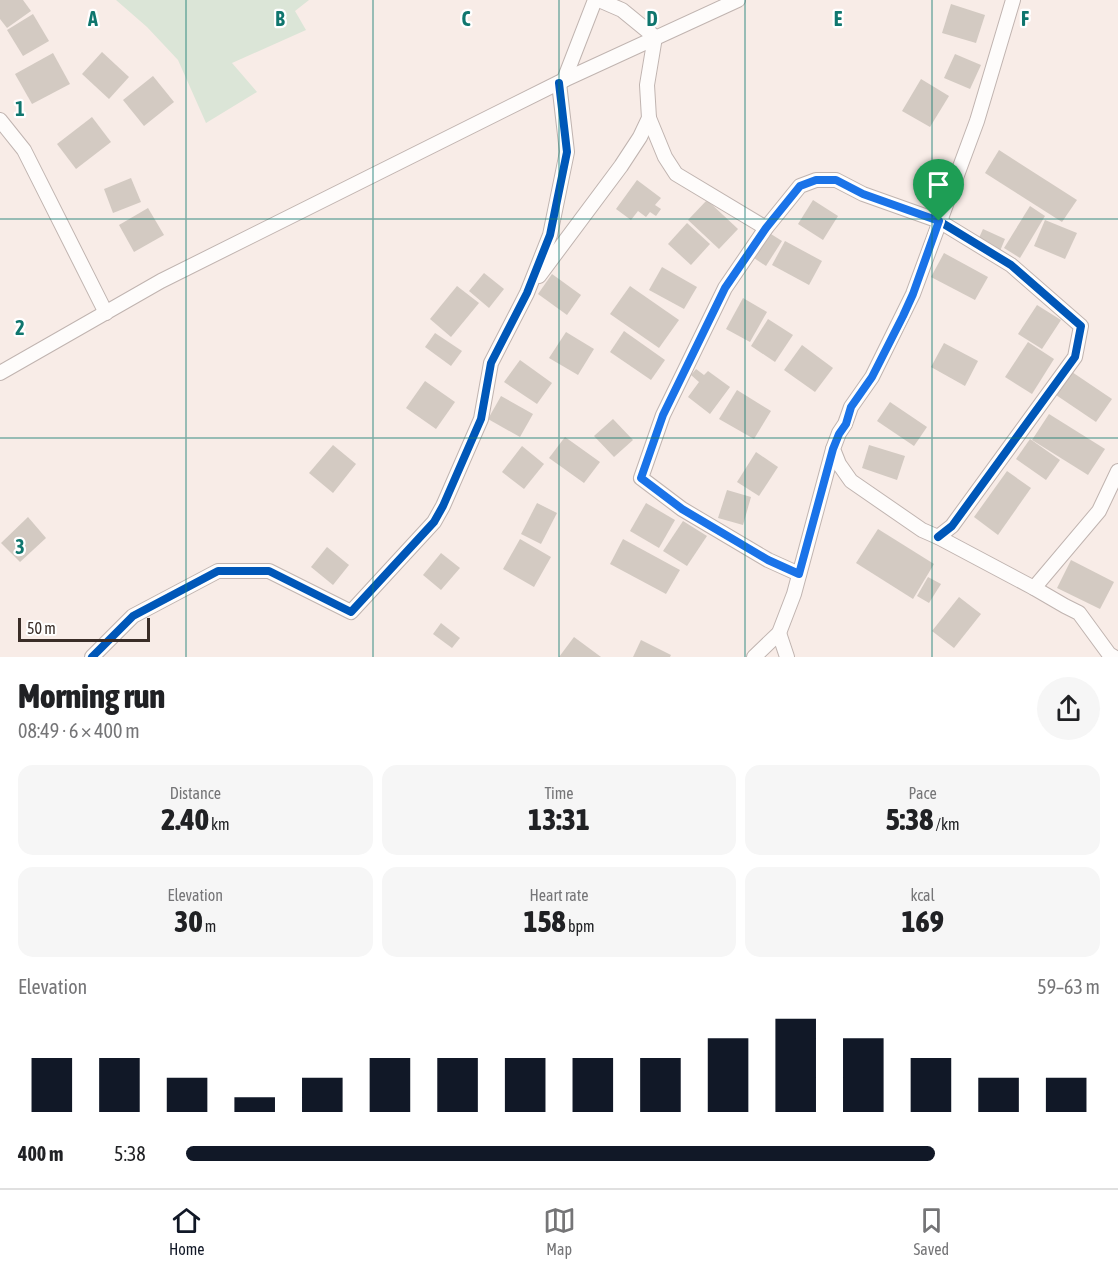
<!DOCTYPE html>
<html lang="en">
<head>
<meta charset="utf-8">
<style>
	:root { --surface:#fff; --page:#f6f6f6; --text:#202124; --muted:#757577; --line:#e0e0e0; --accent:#111827 }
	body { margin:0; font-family:"Asap Condensed",sans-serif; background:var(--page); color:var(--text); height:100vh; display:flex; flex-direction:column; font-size:22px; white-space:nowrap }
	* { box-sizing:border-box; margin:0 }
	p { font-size:20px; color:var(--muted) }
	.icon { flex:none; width:33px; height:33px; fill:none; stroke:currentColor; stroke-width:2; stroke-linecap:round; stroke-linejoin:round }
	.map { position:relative; height:657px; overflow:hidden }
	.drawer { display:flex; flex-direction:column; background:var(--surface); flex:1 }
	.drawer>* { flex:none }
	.scale { position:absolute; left:18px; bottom:15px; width:132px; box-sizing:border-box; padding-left:6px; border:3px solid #3a2d27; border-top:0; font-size:16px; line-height:21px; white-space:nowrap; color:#3a2d27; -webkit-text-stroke:4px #fff; paint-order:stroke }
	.pin { position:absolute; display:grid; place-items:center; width:51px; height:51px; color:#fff; margin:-62px -26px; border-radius:50% 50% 50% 0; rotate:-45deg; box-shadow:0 0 6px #0007 }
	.pin .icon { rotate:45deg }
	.round { display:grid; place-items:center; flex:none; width:63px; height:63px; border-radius:32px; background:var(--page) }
	.summary { display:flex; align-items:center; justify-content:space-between; height:102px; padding:0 18px }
	h1 { font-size:33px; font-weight:800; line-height:45px }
	.figures { display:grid; grid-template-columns:repeat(3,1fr); gap:9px; height:102px; padding:6px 18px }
	.figures div { display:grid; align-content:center; border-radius:15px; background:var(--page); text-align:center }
	.figures b { font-size:30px; font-weight:800 }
	.figures small { font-size:16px; font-weight:400 }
	.figures p { font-size:16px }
	.chart { height:168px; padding:12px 18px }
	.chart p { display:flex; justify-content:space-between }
	.chart svg { width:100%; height:108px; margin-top:6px; stroke:var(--accent); stroke-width:6 }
	ul { padding:0 18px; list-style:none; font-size:20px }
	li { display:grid; grid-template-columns:96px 72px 1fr; align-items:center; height:45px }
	li i { height:15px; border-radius:8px; background:var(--accent) }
	.menu { display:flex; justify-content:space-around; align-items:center; height:84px; border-top:2px solid var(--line); background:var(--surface); font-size:16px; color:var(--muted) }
	.menu a { display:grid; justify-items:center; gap:3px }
	.menu .on { color:var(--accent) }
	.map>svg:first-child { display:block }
	.green { fill:#dbe5d7 }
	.building { fill:#d3cac2 }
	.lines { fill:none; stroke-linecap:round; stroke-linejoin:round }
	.minor-casing { stroke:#c0b4b0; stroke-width:16 }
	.minor { stroke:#fefcfb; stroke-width:14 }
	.cycleway-casing { stroke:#fff; stroke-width:11 }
	.cycleway { stroke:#0057b8; stroke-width:8 }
	.route-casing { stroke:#fff; stroke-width:12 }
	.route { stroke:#1a73e8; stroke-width:8 }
	.grid { fill:none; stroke:#0f766e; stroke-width:1.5; stroke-opacity:0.55 }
	.grid-label { font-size:20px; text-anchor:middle; font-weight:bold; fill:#0f766e; stroke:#fff; stroke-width:4.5; stroke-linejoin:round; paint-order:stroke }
</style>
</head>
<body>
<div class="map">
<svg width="1118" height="657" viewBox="0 0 1118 657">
	<rect width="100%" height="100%" fill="#f8ece7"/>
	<path class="green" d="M116,0H309L295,11L306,30L232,63L257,92L206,123L178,60L147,27Z"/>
	<g class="building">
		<path d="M0,0H23L31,11L7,28L0,19Z"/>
		<path d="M951,4L985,15L976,43L942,33Z"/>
		<path d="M33,14L49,41L23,56L7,30Z"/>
		<path d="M102,52L129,77L109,99L82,74Z"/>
		<path d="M53,53L70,84L32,104L15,74Z"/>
		<path d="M955,54L981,65L970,89L944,78Z"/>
		<path d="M153,76L174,102L144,126L123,100Z"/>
		<path d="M921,79L949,96L930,127L902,111Z"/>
		<path d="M92,117L111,142L76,169L57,144Z"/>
		<path d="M999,150L1077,200L1062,222L985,173Z"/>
		<path d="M131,178L141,202L113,213L104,189Z"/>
		<path d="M637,180L661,198L655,205L661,209L656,216L650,212L646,217L638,211L631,220L616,209Z"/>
		<path d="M707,200L738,229L719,249L688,220Z"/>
		<path d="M813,200L838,216L823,240L798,224Z"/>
		<path d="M1030,206L1045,216L1020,258L1004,248Z"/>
		<path d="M148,208L164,235L134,252L119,225Z"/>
		<path d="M1045,220L1077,233L1065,259L1034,246Z"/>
		<path d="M687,223L710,244L691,265L668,244Z"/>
		<path d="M983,229L1005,239L1000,251L978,240Z"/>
		<path d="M771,234L782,241L766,266L754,258Z"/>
		<path d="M785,241L822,261L809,285L772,265Z"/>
		<path d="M944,253L988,277L975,300L931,277Z"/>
		<path d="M662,267L697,287L684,309L649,290Z"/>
		<path d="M484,273L504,289L489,308L469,291Z"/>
		<path d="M552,274L581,295L567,315L538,294Z"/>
		<path d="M457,286L479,303L451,337L430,319Z"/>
		<path d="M630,286L679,320L659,348L610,314Z"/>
		<path d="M743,298L767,312L750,342L726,329Z"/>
		<path d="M1037,305L1061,320L1042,349L1018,334Z"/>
		<path d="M768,319L793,335L775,362L751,346Z"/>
		<path d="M624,331L665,360L651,380L610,352Z"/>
		<path d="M566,332L594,349L578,375L549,358Z"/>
		<path d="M435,333L462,351L451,366L425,347Z"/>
		<path d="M1028,342L1054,359L1032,394L1005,377Z"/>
		<path d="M944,343L978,361L965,386L931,367Z"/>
		<path d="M802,345L833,368L815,392L784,370Z"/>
		<path d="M520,360L552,383L537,404L504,382Z"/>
		<path d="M696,369L704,375L708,371L730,387L710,414L688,397L699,382L691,375Z"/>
		<path d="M1072,372L1112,399L1096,422L1056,395Z"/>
		<path d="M425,381L455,402L436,429L406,408Z"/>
		<path d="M737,390L771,411L754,439L719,419Z"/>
		<path d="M501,396L533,414L520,437L488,419Z"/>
		<path d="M890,402L927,427L914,446L877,421Z"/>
		<path d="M1049,414L1105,449L1088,475L1032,440Z"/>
		<path d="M613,419L633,440L614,457L594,436Z"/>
		<path d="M565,437L600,462L584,483L549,458Z"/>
		<path d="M1030,439L1060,460L1046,480L1016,459Z"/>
		<path d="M333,445L356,464L333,493L309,473Z"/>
		<path d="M869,445L905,456L897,480L862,468Z"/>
		<path d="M522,446L544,464L524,489L502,472Z"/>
		<path d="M756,452L778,467L759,496L737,482Z"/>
		<path d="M1007,471L1031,488L998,535L974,517Z"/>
		<path d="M727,490L751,497L743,525L718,518Z"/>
		<path d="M537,503L557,513L541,544L521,534Z"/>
		<path d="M646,503L675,520L659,548L630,531Z"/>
		<path d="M28,517L46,538L20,562L1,543Z"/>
		<path d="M683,521L707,536L687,566L663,551Z"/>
		<path d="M878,529L934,564L913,599L856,563Z"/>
		<path d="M520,539L551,557L534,587L503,569Z"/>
		<path d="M623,539L680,570L666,594L610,564Z"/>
		<path d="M327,547L349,565L333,585L311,567Z"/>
		<path d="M441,553L460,568L441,590L423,575Z"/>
		<path d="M1071,560L1114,582L1100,609L1057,588Z"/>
		<path d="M928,577L941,584L929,603L917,596Z"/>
		<path d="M959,597L981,614L954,648L932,631Z"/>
		<path d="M441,623L460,638L452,648L433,634Z"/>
		<path d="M574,637L601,657H559Z"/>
		<path d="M641,640L671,655L670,657H633Z"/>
	</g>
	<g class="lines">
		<defs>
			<g id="minor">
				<path d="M1013,0L977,121L913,294L872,377L851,407L845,424L839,433L833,449L839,464L851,481L922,530L938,537L1034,588L1065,606L1079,613L1109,654L1114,657"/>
				<path d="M564,80L595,0"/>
				<path d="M649,118L665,157L676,174L766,228"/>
				<path d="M0,120L24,150L106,313"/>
				<path d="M539,276L621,166L640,137L649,118L647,85L655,37L622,10L599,0"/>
				<path d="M0,373L161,281L564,80L738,0"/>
				<path d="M799,574L768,560L682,509L641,478L663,415L725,288L766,228L800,186L816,180H836L863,194L939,221L1011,265L1081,326L1075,357L952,526L938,537"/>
				<path d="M1034,588L1099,511L1118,471"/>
				<path d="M779,633L787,657"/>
				<path d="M92,657L133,616L218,571H269L351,612L434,522L443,506L481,419L491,363L527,293L550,235L567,152L559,83"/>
				<path d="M754,657L779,633L794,594L833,449"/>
			</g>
		</defs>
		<use href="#minor" class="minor-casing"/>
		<use href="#minor" class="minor"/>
		<defs>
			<g id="cycleway">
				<path d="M799,574L768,560L682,509L641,478L663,415L725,288L766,228L800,186L816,180H836L863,194L939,221L1011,265L1081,326L1075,357L952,526L938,537"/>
				<path d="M92,657L133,616L218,571H269L351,612L434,522L443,506L481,419L491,363L527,293L550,235L567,152L559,83"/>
			</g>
		</defs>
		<use href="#cycleway" class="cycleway-casing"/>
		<use href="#cycleway" class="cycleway"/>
	</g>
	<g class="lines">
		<defs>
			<path id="route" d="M816,180H836L863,194L939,221L913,294L903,316L872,377L851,407L846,424L839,434L833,449L799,574L768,560L682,509L641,478L663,415L725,288L766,228L800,186Z"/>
		</defs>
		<use href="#route" class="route-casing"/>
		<use href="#route" class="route"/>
	</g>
	<path class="grid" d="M186,0V657M373,0V657M559,0V657M745,0V657M932,0V657M0,219H1118M0,438H1118"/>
	<g class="grid-label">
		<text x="93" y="26">A</text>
		<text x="280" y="26">B</text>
		<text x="466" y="26">C</text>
		<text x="652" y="26">D</text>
		<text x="838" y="26">E</text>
		<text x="1025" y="26">F</text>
		<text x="20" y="116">1</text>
		<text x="20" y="335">2</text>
		<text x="20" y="554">3</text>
	</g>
</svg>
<div class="scale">50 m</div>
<div class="pin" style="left:939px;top:221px;background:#1e9e55"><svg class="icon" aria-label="arrive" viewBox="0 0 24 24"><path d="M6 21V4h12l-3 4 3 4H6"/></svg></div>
</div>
<section class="drawer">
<div class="summary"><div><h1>Morning run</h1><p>08:49 · 6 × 400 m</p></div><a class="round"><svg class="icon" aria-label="share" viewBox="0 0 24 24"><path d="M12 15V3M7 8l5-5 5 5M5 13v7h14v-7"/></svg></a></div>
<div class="figures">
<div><p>Distance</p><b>2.40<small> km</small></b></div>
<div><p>Time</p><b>13:31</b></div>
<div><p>Pace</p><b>5:38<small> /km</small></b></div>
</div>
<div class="figures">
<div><p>Elevation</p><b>30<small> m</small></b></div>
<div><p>Heart rate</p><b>158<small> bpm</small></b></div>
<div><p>kcal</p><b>169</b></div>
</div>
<div class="chart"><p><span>Elevation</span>59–63 m</p>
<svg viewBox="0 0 160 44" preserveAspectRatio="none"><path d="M5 44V22M15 44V22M25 44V30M35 44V38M45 44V30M55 44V22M65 44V22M75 44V22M85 44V22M95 44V22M105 44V14M115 44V6M125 44V14M135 44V22M145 44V30M155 44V30"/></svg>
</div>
<ul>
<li><b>400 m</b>5:38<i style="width:82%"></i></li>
</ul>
</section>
<nav class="menu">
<a class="on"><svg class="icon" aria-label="home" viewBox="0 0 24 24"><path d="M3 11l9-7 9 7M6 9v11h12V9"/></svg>Home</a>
<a><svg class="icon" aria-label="map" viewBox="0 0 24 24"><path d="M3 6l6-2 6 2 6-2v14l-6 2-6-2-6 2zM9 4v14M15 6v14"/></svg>Map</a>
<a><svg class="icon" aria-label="saved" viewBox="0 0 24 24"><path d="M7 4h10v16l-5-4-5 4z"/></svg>Saved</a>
</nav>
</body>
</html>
